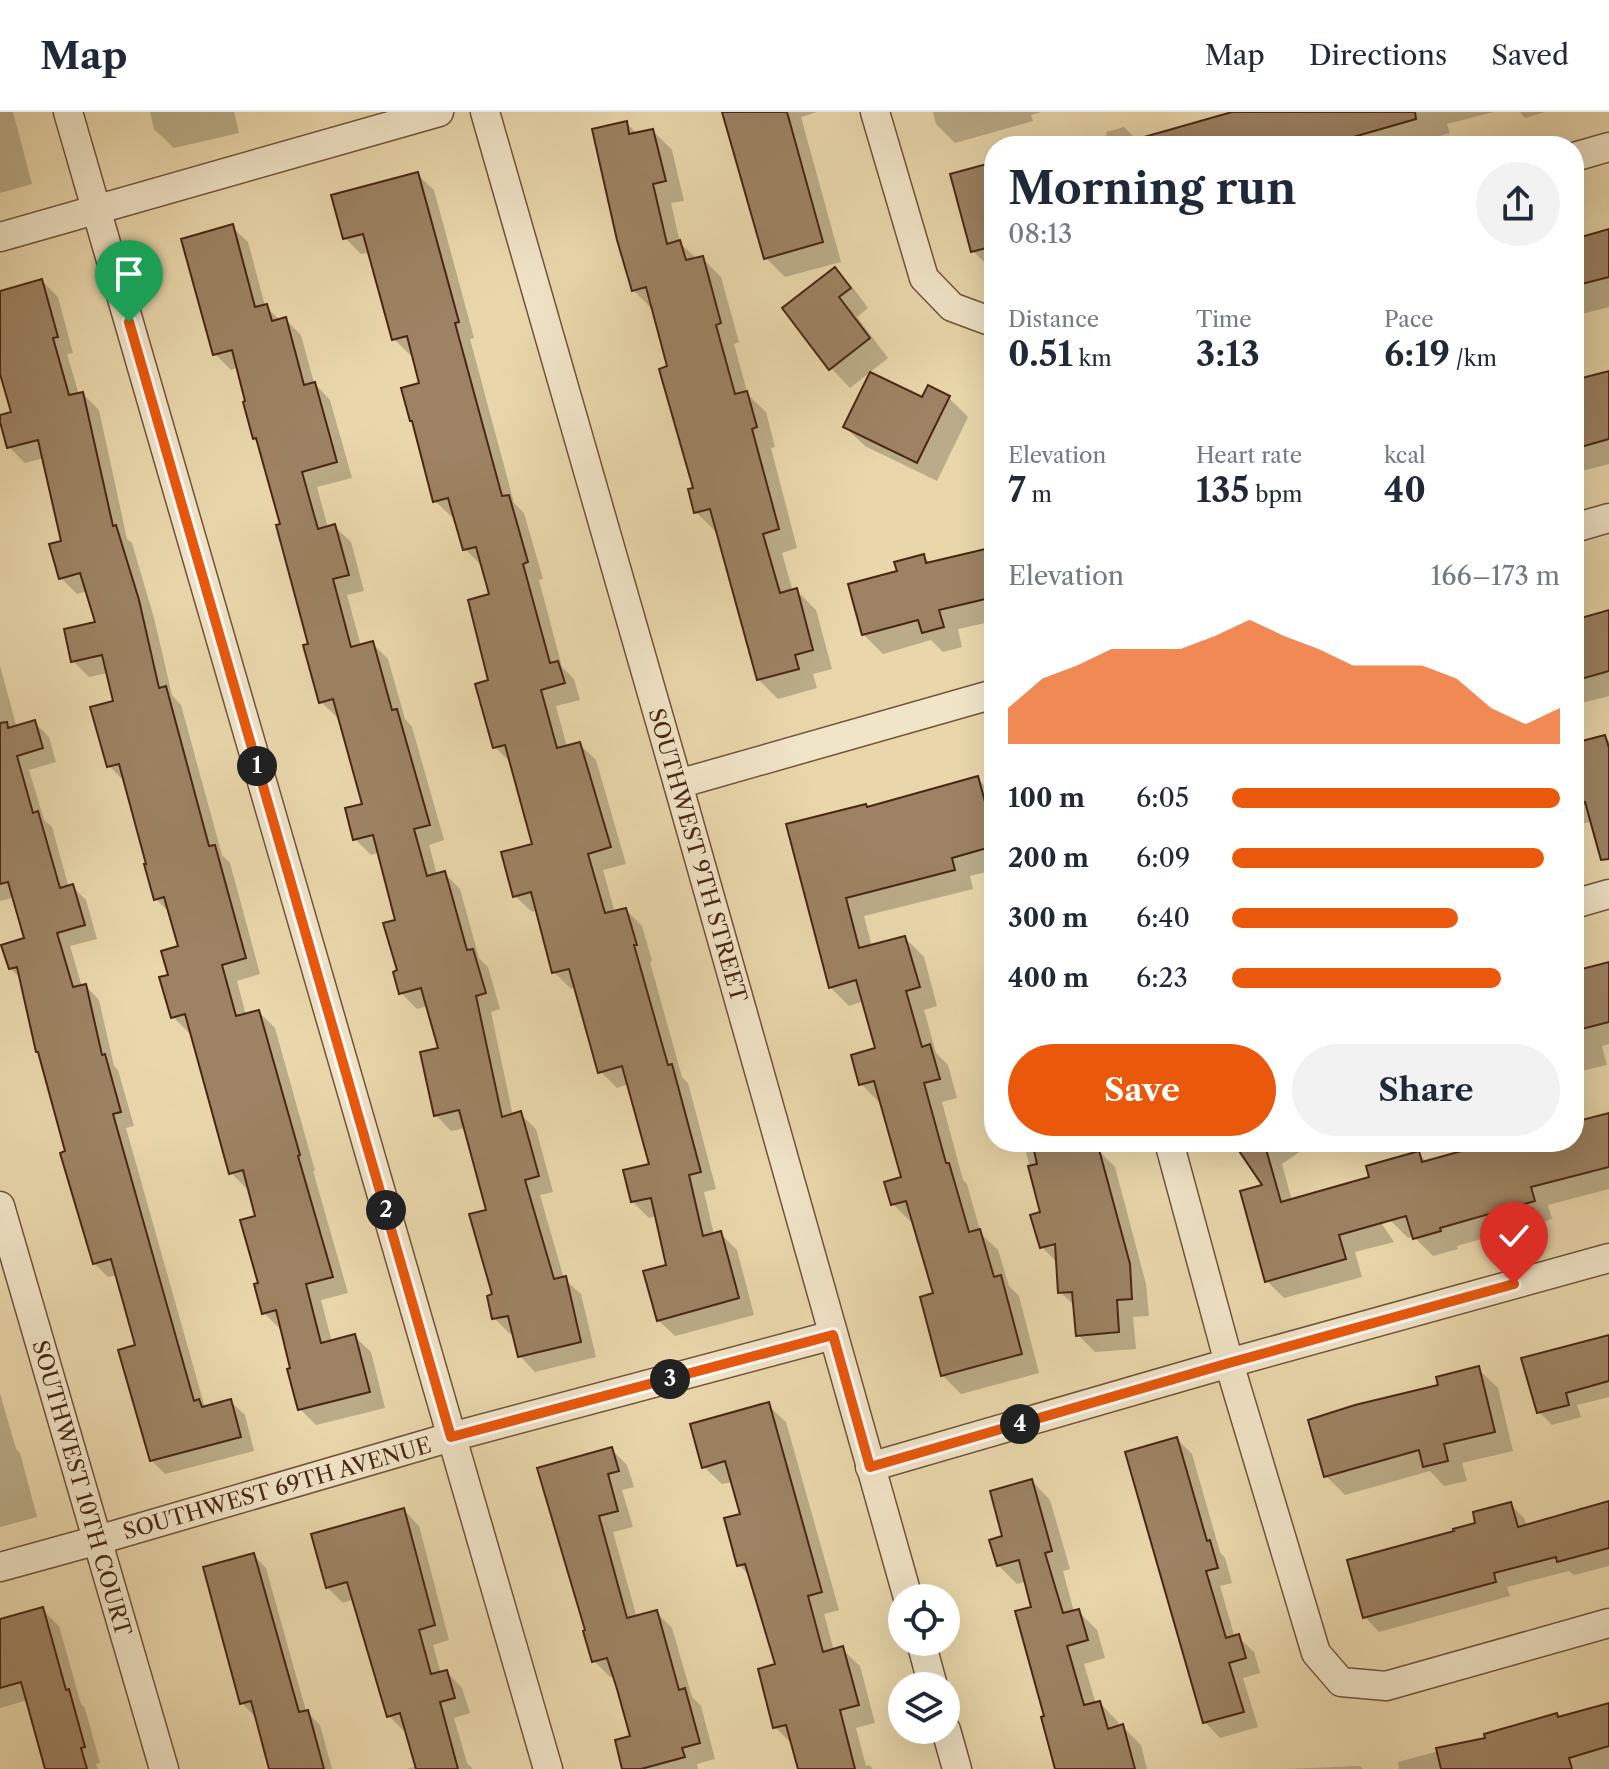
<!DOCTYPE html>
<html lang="en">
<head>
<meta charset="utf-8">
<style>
	:root { --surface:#fff; --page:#f2f2f3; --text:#1f2937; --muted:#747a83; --line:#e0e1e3; --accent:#ea580c }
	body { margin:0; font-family:"Libre Caslon Text",serif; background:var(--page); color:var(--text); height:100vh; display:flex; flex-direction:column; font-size:30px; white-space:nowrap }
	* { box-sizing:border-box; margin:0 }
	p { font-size:26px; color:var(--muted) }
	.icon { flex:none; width:44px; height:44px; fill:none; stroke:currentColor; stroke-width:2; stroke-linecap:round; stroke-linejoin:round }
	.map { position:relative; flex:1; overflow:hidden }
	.panel { position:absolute; left:984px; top:24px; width:600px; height:1016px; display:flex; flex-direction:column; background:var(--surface); border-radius:32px; box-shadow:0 8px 32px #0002 }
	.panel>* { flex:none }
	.controls { position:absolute; left:888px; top:1472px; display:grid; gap:16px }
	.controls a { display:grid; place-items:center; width:72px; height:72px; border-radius:50%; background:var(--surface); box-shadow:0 8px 32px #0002; font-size:40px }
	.pin { position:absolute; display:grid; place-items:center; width:68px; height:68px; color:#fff; margin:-82px -34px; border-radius:50% 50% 50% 0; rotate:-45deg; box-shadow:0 0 8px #0007 }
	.pin .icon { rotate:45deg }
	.km { position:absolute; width:40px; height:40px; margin:-20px; border-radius:50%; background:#222; color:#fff; font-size:22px; line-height:40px; text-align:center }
	.round { display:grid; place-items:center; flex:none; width:84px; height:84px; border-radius:42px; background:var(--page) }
	.overview { display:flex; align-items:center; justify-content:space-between; height:136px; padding:0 24px }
	h1 { font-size:44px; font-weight:700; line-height:60px }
	.metrics { display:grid; grid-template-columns:repeat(3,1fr); gap:12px; height:136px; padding:8px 24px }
	.metrics div { display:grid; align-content:center }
	.metrics b { font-size:34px; font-weight:700 }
	.metrics small { font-size:22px; font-weight:400 }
	.metrics p { font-size:22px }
	.chart { height:224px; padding:16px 24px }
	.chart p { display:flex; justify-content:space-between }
	.chart svg { width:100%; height:144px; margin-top:8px; fill:var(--accent); opacity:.7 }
	.primary-button { display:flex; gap:16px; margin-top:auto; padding:16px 24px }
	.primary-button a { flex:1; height:92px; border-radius:48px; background:var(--accent); color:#fff; font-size:32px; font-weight:700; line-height:92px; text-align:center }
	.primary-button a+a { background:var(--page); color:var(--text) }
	ul { padding:0 24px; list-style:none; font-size:26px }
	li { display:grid; grid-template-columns:128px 96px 1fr; align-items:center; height:60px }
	li i { height:20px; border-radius:10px; background:var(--accent) }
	header { display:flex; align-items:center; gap:48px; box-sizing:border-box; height:112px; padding:0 40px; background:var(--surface); border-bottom:2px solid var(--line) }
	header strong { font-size:38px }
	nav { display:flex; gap:44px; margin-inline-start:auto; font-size:28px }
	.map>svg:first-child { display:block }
	.shadow { fill:#0003 }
	.building { fill:#9d8363; stroke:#4a2715; stroke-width:2 }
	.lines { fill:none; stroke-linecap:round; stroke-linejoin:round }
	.minor-casing { stroke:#72533a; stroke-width:31 }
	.minor { stroke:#f1e5c8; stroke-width:28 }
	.route-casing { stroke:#fff; stroke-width:16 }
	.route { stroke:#ea580c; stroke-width:10 }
	.labels { text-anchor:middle; stroke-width:8; stroke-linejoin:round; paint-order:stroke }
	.street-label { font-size:22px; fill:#4a2715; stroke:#f1e5c8 }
</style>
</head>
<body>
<header>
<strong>Map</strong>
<nav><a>Map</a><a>Directions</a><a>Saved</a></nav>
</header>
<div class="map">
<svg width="1609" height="1657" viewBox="0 0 1609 1657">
	<rect width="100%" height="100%" fill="#e9d7ab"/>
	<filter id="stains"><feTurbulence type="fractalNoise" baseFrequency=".0025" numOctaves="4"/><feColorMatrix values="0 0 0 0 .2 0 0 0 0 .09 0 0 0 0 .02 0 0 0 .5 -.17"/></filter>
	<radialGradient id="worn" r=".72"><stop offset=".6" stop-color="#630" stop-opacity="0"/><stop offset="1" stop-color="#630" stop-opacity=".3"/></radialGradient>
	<g class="shadow">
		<path d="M0,0H13L32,72L0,81Z"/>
		<path d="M150,0H234L239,21L174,36L154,17Z"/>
		<path d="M725,0H817L801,5L841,150L785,165L766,146Z"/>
		<path d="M933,0H1041L1031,3L1033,9L955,31L936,12Z"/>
		<path d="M1239,0H1494L1447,12L1450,21L1405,34H1065L1107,23L1106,20L1124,15L1138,29Z"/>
		<path d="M1520,0H1545L1525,6Z"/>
		<path d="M626,11L638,22L653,19L672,38L684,89L671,91L680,131L697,147L702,146L721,165L739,230L734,232L748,283L766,300L775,335L771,336L797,436L782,441L793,480L796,478L816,498L832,557L813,562L817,576L778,587L758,567L718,419L716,420L696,400V377L670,256L653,198L633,178Z"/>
		<path d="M994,53V157L992,158L973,139Z"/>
		<path d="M417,62L434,78L474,226L470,227L514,391L524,401L543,467L539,468L562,555L574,567L580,588L556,594L567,635L579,632L596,648L626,752L603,758L615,801L626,798L642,814L652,849L650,850L682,965L688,971L716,1077L704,1080L714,1123L720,1121L737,1138L754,1203L675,1224L658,1208L669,1154L657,1104L649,1106L632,1089L651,1053L629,972L617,976L600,959L576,875L571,877L554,860L538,798L532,800L515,784L535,733L512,652L495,635L491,569L492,484L482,454L465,437L456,404L452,405L435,389L422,272L414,242L410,243L394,227L370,140L361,142L345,126Z"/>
		<path d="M232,115L248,130L265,194L281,209L285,207L301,223L314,271L330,288L352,366L317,375L328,416L335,415L351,430L364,479L347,483L361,534L372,531L388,547L405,607L412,615L444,728L429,733L437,763L444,761L460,777L479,846L488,855L500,897L491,900L513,1004L520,1002L536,1017L553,1080L540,1083L564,1167L581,1182L596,1245L535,1260L520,1244L514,1221L510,1222L494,1206V1184L489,1099L466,1016L451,1019L436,1003L440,937L428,894L417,897L401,881L398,809L380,740L371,743L355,727L365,693L340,604L337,605L321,590L310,533L282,413L260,331L255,326L238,255L231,258L215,242Z"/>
		<path d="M1609,119V195L1574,204V129Z"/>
		<path d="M835,158L854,177L868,196L857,205L888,246L850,276L831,256Z"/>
		<path d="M42,169L58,185L73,241L67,242L79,283L83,282L99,298L127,427L132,431L154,506L172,583L181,593L222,743L230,751L260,862L237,869L246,903L259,900L275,916L315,1059H313L348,1181L321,1188L332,1230L354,1224L371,1240L385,1296L316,1313L300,1297L282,1216L280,1217L264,1201L260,1172L257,1105L249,1076L247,1077L231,1061L192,920L189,921L173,905L170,864L181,836L171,802L156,787L149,753L125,670L109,654L115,590L108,561L89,565L73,549L97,511L88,479L77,482L61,466L64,430L44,346L25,351L9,335L13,302L0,255V181Z"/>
		<path d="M1609,261V352L1574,361V271Z"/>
		<path d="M949,286L968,305L937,369L865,334L845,315L923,288Z"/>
		<path d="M994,437V509L958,517L962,535L943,540L931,528L883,542L863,522L899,460L923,444L931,452Z"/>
		<path d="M1609,500V584L1574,593V510Z"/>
		<path d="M0,554L17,616L35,611L49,625L56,650L29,658L44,708L52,715L69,776L72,774L86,788L97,827L70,834L82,875L86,874L99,888L114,954L118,958L134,1014L126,1016L205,1296L231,1290L245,1303L254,1339L165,1362L151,1348L138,1234L118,1163L108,1165L94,1151L41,943L37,939L21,867L10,856L26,827L15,785L0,789Z"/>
		<path d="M1605,625L1609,629V728L1593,709L1574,714V633Z"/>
		<path d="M978,667L989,678L994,677V758L970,764L973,777L864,804L872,835L905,826L924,845L937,894L924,898L936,941L948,953L957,986L942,990L963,1068L967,1072L981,1122L998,1138L1009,1174L1019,1184L1039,1261L961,1282L942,1263L935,1183L914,1110L912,1111L893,1092L904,1066L882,990L880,991L861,972L877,937L864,889L849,894L830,875L788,714L868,697Z"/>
		<path d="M1609,852V932L1602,934L1607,953L1577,960L1574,957V863Z"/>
		<path d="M1609,1003V1077L1548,1093L1552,1107L1457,1134L1458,1137L1433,1144L1414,1125L1408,1126L1390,1108L1418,1041L1428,1051L1506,1030H1574V1012Z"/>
		<path d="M1023,1030H1093L1098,1038L1115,1055L1146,1172L1149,1204L1133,1205L1136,1237L1095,1240L1078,1223L1076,1195L1060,1180L1058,1152L1042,1135L1043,1101Z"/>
		<path d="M1235,1030H1314L1282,1052L1292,1089L1368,1091L1394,1130L1355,1140L1362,1165L1284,1186L1266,1168L1265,1074Z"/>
		<path d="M1609,1224V1285L1577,1293L1581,1305L1552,1313L1539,1300Z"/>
		<path d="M1478,1257L1498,1276L1513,1339L1462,1351L1467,1369L1444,1374L1430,1359L1345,1383L1326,1364Z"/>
		<path d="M0,1281L16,1337L20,1341L37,1405L0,1415Z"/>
		<path d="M768,1293L786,1310L839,1498L824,1502L834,1539L842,1537L860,1554L875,1611L856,1616L866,1654L869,1653L873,1657H800L793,1633L775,1615L777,1554L752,1466L739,1453L742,1404L733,1370L722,1372L704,1355Z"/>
		<path d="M1177,1327L1192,1342L1220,1440L1225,1446L1232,1471L1220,1474L1235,1526L1238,1525L1254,1540L1260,1561L1243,1566L1258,1615L1220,1626L1205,1610Z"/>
		<path d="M611,1337L627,1353L634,1375L622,1378L633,1415L613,1420L637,1506L656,1500L672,1516L692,1585L701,1594L715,1647L697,1652L698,1657H625L632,1626L614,1564L610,1565L594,1549L540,1357Z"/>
		<path d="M1032,1369L1050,1388L1070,1457L1063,1459L1074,1500L1078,1499L1097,1518L1105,1546L1084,1552L1096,1592L1100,1591L1118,1610L1120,1615H1123L1141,1633L1147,1657H1057L1046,1606L1033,1496L1027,1469L1017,1472L998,1453L1004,1425Z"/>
		<path d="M1609,1390V1454L1574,1463L1569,1459L1507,1475L1510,1484L1379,1520L1365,1505L1478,1412L1510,1392L1524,1406L1527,1414L1580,1400L1579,1396Z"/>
		<path d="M404,1398L419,1414L449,1528L433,1533L441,1562L447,1560L462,1576L470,1601L454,1606L467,1651L473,1657H406L418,1654L408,1619H404L389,1604L354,1487L343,1491L327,1475Z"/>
		<path d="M253,1443L266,1456L306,1599L320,1613L332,1657H271L257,1603L254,1604L242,1591Z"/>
		<path d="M42,1497L59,1514L81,1592L85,1596L100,1651L96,1652L98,1657H47L28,1588L0,1596V1509Z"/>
		<path d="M1609,1593V1657H1399L1398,1650Z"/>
		<path d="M1360,1654L1363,1657H1285Z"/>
	</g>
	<g class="building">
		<path d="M722,0H787L823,130L764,147Z"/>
		<path d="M1232,0H1415L1416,7L1322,34H1311L1309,28L1287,34H1138L1137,27Z"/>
		<path d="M627,9L629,22L653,17L666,69L653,72L667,132L680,128L686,148L703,144L721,211L716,213L735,282L747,279L757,315L752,317L779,417L763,422L780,481L797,476L813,538L795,543L799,557L757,568L710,397L694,401L688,377L693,376L659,257L667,254L646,175L632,179L617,128L592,17Z"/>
		<path d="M994,50V134L971,140L950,62Z"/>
		<path d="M418,60L459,210L455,211L502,384L509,383L528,450L523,452L550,551L558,549L565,571L541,578L557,636L580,630L611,735L588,742L605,801L626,796L637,833H634L668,953L672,952L701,1060L689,1063L703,1124L721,1119L739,1186L657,1209L643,1159L666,1153L651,1086L631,1090L623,1058L649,1052L622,954L598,961L569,857L552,861L531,780L513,785L501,740L532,732L505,633L493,636L475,572L488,568L468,488L489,482L476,435L463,438L448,386L433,390L412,309H410L401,276L419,271L407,224L392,228L363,122L343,127L331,83Z"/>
		<path d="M233,112L255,195L267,192L272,209L286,205L304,273L315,270L337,350L302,360L318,417L335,412L349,463L333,467L351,535L373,529L392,598L397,597L430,713L414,717L427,764L445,759L467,838L473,837L486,881L476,884L502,1005L521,999L539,1064L525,1068L554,1167L566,1164L581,1230L518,1245L508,1204L492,1207L487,1184L492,1182L469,1102L486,1098L459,998L434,1004L420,940L438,936L421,876L399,882L393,860L397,858L383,811L395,808L373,723L353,728L345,696L362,692L333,587L319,591L303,533L308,532L276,413L280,412L256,326L253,327L243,290L245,289L232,238L213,243L181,127Z"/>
		<path d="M1609,117V165L1574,174V127Z"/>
		<path d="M835,155L851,176L839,185L870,226L829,258L782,196Z"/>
		<path d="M42,167L58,225L53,226L69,283L83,280L113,414L116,413L139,488L159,576L166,574L209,734L215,733L246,846L222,853L236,904L259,898L300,1043L298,1044L333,1165L306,1172L321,1231L355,1222L370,1280L298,1298L287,1257L290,1256L276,1198L262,1202L254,1172L258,1171L240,1108L255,1104L243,1058L229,1062L185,902L171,906L159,865L168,863L161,839L178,834L164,785L154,788L144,752H146L119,652L107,655L90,595L113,589L102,543L71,550L64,517L95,510L80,461L59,467L49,432L61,429L38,328L7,336L0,310V303L11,300L0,262V179Z"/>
		<path d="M1609,259V327L1574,337V268Z"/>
		<path d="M870,260L922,285L928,273L950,284L917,351L843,315Z"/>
		<path d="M994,435V485L939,498L944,515L922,521L918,508L862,523L848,472L897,459L894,450L924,442L926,451Z"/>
		<path d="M1609,498V559L1574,569V508Z"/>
		<path d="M35,608L43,636L17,644L33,701L38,699L60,776L73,772L85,813L57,821L73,875L86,872L102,943L105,942L121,1000L113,1002L194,1289L199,1287L202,1295L231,1287L241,1325L150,1349L118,1238L135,1233L111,1147L93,1152L60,1041L65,1039L38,940H36L17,855L9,857L1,833L24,826L8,770L0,772V611L7,610L8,616Z"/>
		<path d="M1605,623L1609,636V747L1601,748L1585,690L1574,693V631Z"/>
		<path d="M978,664L994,723V734L952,746L955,758L846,786L859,836L905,824L920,875L906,879L922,935L930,932L940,967L924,971L946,1051H949L969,1120L980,1117L994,1165L1001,1163L1022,1242L941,1264L920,1185L933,1181L906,1089L891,1093L884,1070L901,1065L874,969L859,973L851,943L875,936L856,868L829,876L786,712L866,692L867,695Z"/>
		<path d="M1609,850V910L1574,919V859Z"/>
		<path d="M1609,1001V1055L1531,1075L1535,1089L1440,1116L1441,1119L1413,1127L1406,1104L1339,1123L1346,1147L1265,1170L1240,1079L1262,1073L1233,1030H1264L1281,1090L1369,1065L1366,1054L1419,1039L1422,1050L1494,1030H1574V1010Z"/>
		<path d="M1032,1030H1097L1130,1152L1132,1187L1117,1188L1119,1220L1076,1224L1072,1180L1058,1181L1055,1132L1040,1136L1030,1103L1040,1100L1028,1054L1037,1052Z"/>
		<path d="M1609,1223V1269L1566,1281L1569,1293L1537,1301L1521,1246Z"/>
		<path d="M1479,1254L1495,1320L1444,1332L1448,1349L1423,1355L1419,1338L1324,1365L1308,1308L1355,1293L1438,1273L1436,1265Z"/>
		<path d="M769,1290L822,1480L808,1484L823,1540L843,1534L859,1593L840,1598L855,1657H798L786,1613L773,1616L758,1557L775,1552L745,1452L737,1454L724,1406L740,1402L725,1349L702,1356L690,1312Z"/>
		<path d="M1177,1325L1207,1429L1210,1428L1218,1456L1206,1459L1226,1526L1239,1522L1246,1546L1229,1551L1244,1600L1203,1611L1125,1340Z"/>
		<path d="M612,1335L619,1359L608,1362L618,1399L599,1404L627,1506L657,1498L679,1578L685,1576L700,1631L682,1636L685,1645L641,1657H622L615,1628L630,1624L617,1577L607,1546L592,1550L583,1519L585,1518L537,1356Z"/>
		<path d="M1032,1367L1052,1439L1045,1441L1063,1501L1079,1497L1088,1528L1067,1534L1084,1593L1100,1589L1108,1617L1123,1612L1135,1657H1055L1041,1605L1044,1604L1015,1499L1031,1495L1019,1448L997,1454L989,1428L1002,1424L990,1379Z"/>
		<path d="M1609,1389V1436L1557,1450L1556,1445L1494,1461L1496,1470L1363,1506L1347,1448L1454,1419L1453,1417L1475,1411L1473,1400L1511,1390L1518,1415Z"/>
		<path d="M404,1396L435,1513L419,1518L431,1562L447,1558L455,1586L440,1590L458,1657H416L400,1601L387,1605L347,1470L326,1476L311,1422Z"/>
		<path d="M254,1441L299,1600L308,1598L324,1657H269L251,1589L240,1592L203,1455Z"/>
		<path d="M43,1495L66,1578L69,1577L85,1635L81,1636L87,1657H45L21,1570L0,1576V1507Z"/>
		<path d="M1609,1591V1634L1569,1646L1572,1657H1441L1436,1636L1485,1626L1484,1622L1557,1601L1558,1605Z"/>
	</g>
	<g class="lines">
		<defs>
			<g id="minor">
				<path d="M68,0L548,1657"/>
				<path d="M485,0L678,672L908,1486"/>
				<path d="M875,0L924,166L952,195L987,208L994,206"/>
				<path d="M1574,45L1609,35"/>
				<path d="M0,125L439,0"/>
				<path d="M1574,416L1609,406"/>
				<path d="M678,672L994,582"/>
				<path d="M1574,792L1609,782"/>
				<path d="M1169,1030L1229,1251L1316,1541L1341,1570L1386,1574L1609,1511"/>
				<path d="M0,1094L164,1657"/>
				<path d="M870,1355L1229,1251L1609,1146"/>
				<path d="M0,1455L98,1428L451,1325L833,1223"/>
				<path d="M921,1530L933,1574"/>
				<path d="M946,1618L957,1657"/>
			</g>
		</defs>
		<use href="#minor" class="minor-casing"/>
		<use href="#minor" class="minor"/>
	</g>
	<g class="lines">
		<defs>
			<path id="route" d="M129,210L451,1325L833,1223L870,1355L1229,1251L1514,1172"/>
		</defs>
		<use href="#route" class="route-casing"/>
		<use href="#route" class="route"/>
	</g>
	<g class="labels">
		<g class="street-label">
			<text transform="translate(698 743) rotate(74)" y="8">SOUTHWEST 9TH STREET</text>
			<text transform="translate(82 1376) rotate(74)" y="8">SOUTHWEST 10TH COURT</text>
			<text transform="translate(277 1376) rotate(-16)" y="8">SOUTHWEST 69TH AVENUE</text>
		</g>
	</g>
	<rect width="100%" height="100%" filter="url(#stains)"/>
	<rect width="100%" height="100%" fill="url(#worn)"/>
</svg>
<div class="controls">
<a><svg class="icon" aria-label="locate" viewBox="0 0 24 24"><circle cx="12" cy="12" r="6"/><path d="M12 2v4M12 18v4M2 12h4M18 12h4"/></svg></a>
<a><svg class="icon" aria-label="layers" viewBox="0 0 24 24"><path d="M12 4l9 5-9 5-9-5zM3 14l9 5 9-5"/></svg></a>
</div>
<div class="pin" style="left:129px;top:210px;background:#1e9e55"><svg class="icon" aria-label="arrive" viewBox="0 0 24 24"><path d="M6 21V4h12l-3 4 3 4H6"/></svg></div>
<div class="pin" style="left:1514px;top:1172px;background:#d93025"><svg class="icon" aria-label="check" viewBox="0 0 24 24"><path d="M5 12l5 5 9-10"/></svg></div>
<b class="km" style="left:257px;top:654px">1</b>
<b class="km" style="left:386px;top:1098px">2</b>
<b class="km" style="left:670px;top:1267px">3</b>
<b class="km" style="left:1020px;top:1312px">4</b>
<section class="panel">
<div class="overview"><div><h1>Morning run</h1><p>08:13</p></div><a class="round"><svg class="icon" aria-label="share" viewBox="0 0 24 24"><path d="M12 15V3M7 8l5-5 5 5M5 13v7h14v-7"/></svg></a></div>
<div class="metrics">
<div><p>Distance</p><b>0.51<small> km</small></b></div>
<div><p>Time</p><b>3:13</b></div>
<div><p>Pace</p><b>6:19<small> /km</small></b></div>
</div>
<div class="metrics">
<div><p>Elevation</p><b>7<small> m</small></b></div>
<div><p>Heart rate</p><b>135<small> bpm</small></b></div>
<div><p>kcal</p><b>40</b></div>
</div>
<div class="chart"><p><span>Elevation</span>166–173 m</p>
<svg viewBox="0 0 160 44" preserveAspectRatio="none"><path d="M0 44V33L10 24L20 20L30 15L40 15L50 15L60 11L70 6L80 11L90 15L100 20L110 20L120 20L130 24L140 33L150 38L160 33V44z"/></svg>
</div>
<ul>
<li><b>100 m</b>6:05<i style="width:100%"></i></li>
<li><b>200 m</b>6:09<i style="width:95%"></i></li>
<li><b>300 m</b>6:40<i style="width:69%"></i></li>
<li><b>400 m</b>6:23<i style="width:82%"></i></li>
</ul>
<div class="primary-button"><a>Save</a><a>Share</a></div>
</section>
</div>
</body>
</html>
